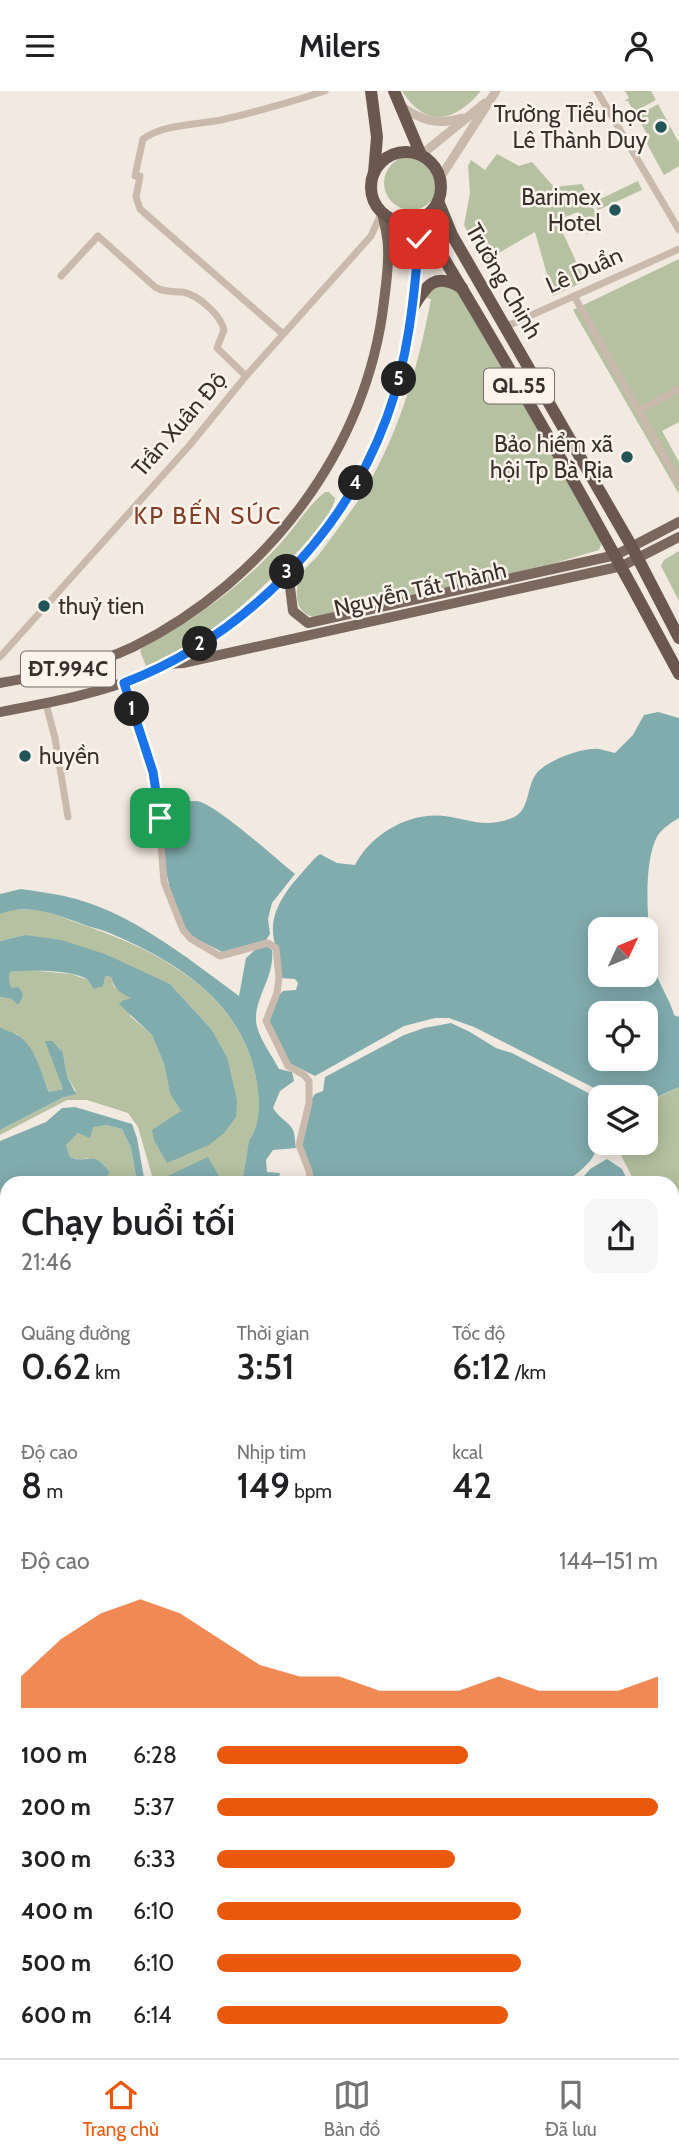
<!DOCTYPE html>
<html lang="vi">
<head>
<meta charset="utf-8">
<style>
	:root { --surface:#fff; --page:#f6f6f6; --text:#202124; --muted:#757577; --line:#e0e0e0; --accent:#ea580c }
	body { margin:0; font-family:Cabin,sans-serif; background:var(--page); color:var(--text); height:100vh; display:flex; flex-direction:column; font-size:26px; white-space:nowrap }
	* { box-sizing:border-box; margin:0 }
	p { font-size:23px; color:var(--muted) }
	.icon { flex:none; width:38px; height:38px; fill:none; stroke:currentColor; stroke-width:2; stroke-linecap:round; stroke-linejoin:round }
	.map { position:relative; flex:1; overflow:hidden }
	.drawer { position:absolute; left:0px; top:1085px; width:679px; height:882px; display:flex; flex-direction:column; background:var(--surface); border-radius:21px 21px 0 0; box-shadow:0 4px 18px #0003 }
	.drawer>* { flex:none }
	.needle { width:46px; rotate:46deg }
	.buttons { position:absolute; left:588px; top:826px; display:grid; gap:14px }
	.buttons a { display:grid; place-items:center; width:70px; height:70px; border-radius:14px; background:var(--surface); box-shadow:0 4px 18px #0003; font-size:35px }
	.pin { position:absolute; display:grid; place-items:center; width:60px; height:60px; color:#fff; margin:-30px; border-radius:14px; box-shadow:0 4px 10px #0006 }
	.km { position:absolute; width:35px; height:35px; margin:-18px; border-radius:50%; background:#222; color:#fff; font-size:19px; line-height:35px; text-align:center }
	.round { display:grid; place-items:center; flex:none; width:74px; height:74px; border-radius:14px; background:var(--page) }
	.overview { display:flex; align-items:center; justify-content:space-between; height:119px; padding:0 21px }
	h1 { font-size:38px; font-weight:600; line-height:52px }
	.figures { display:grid; grid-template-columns:repeat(3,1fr); gap:10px; height:119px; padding:7px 21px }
	.figures div { display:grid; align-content:center }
	.figures b { font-size:35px; font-weight:600 }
	.figures small { font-size:19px; font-weight:400 }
	.figures p { font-size:19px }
	.chart { height:196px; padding:14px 21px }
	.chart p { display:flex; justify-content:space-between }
	.chart svg { width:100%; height:126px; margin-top:7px; fill:var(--accent); opacity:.7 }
	ul { padding:0 21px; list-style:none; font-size:23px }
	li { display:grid; grid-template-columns:112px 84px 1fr; align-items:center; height:52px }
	li i { height:18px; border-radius:9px; background:var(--accent) }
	header { display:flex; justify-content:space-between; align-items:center; height:91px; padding:0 21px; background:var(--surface); font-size:32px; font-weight:600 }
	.tab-bar { display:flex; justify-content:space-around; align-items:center; height:98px; border-top:2px solid var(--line); background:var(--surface); font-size:19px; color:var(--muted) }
	.tab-bar a { display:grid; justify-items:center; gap:4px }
	.tab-bar .active { color:var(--accent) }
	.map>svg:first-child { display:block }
	.green { fill:#b6c1a1 }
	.water { fill:#81acae; fill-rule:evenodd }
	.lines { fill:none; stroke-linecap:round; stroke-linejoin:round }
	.minor { stroke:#cabaad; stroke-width:7 }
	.tertiary { stroke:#cabaad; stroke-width:9 }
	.primary { stroke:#7a675d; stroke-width:10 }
	.trunk { stroke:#6a5850; stroke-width:12 }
	.route-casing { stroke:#fff; stroke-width:14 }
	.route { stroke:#1a73e8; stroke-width:9 }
	.poi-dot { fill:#235558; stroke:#faf4ed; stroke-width:2.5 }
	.labels { text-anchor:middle; stroke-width:5; stroke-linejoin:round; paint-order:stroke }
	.shield { fill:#faf4ed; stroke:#736a65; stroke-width:2 }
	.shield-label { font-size:21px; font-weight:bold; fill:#392f2b }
	.poi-label { font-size:23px; fill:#392f2b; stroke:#faf4ed; text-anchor:end }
	.street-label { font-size:23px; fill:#392f2b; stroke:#faf4ed }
	.neighbourhood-label { font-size:24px; letter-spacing:2px; fill:#833e28; stroke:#faf4ed }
</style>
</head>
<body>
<header><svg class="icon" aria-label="menu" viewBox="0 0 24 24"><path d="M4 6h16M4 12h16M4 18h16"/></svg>Milers<svg class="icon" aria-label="person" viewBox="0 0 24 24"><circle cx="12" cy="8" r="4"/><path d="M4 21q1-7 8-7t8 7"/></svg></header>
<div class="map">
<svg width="679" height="1967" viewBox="0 0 679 1967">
	<rect width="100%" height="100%" fill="#f2eae1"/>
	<g class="green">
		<path d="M402,0H481C455,31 426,38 402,0Z"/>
		<path d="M625,0H651L656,9L634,21L628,10H624L629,7Z"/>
		<path d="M658,13L679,52V75L664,84L647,53L649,47L637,25Z"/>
		<path d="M497,63L519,75L532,71L554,96L582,93L602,136L587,143L578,121L557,129L585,190L553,205L535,141L483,171L464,134L470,102L468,75L471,69L485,79Z"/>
		<circle cx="411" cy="92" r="27"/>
		<path d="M638,90L642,99L598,119L594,111Z"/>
		<path d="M679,168V331L662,340L679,371V403L573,219Z"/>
		<path d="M455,194L598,443L601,454L599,459L548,474L314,526C293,522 294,497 302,482C306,475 315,469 320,462C333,445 346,427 358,410C397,350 418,278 431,208L426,207L432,196Z"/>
		<path d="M325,401H329L335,407C333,435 237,521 212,539C193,553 168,566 146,575L140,560L142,557C193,530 239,497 279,454C295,437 307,415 325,401Z"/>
		<path d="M679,460V510L661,475L664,469Z"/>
		<path d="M35,818C51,821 64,827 80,833C158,859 243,902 257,993C260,1012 262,1033 249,1049L242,1092H223L220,1088L157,1089L158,1092H154L138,1036L128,1022L87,1009H67L0,1044V1039L76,1000L67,985L63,962L46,950L63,998L49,1001L35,965L17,943L7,942L0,936V906L12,908L9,890L10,881L29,879L71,883L88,889L105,885L111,886L114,896L132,907L130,925L152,944L164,973L170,1003L181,1020L173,1026L167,1072L227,966L212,939L170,893L141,881L25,844L0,850V823L9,819Z"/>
		<path d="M679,996V1182L672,1168V1092H635L615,1052H646V1012Z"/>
		<path d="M106,1034L122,1038L131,1057L137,1092H106L105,1075C91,1061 85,1072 70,1066L66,1054C76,1041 89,1034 106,1034Z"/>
		<path d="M672,1800L679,1808V1862L672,1855Z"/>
		<path d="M672,1941L679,1948V1967H646L639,1960H672Z"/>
		<path d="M398,1960H453L460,1967H405Z"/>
	</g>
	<g class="water">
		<path d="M658,621L679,627V727C672,731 663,737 658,744C641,772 648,847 655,879C659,894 670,908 674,924L679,926V996L646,1011V1006H606L598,999L474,936L449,927H435L404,935L315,985L287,971L269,931L279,904L283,900L296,899L298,892L295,888L281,887C280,873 277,862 274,849C267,816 295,790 314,768L320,763L337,772L355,774C371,743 409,721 444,725C469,728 484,738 512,727C530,720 526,697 536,683C545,670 583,656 599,658C604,659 610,661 615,662L633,644L644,624ZM600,838H646V884H600ZM600,922H646V968H600Z"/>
		<path d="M196,710C214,711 277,769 295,783L272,812L268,828L270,843L266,849L222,861C211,854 192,849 185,838C168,810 157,743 166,711Z"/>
		<path d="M21,798C35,800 50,802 64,805C129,819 186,866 239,905L246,867L257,857L267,855L272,859C275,885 256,904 256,928C256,944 272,964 279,978L292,981L294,990L280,1000L273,1017C279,1027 290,1032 293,1039C295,1044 295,1052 296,1057L273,1059L266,1069L267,1081L280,1082L278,1092H242L249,1049C261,1033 260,1012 257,993C245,914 180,872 112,843C101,838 88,836 77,831C51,822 27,812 0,823V803Z"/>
		<path d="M25,844L61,849L105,863L170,893L212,939L227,966L237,1009L236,1026L224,1042L209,1054L167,1072L154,1049L152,1039L181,1020L170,1003L164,973L152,944L119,913L122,910L131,907C119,901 115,899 111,886L105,885L103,895L94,898C93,897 89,890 88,889C73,878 28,879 10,881L9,889L11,897L18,896C25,903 23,906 18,914L12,908L0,906V850Z"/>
		<path d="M451,932L470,941L496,957L512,962L594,1005C599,1016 600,1025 600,1038C600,1067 586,1075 565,1092H312L301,1056L310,1011L315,1003L323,1000L325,986L404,944L424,937Z"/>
		<path d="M0,936C7,941 14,941 20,946C37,959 41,982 49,1001L63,998L45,950H52L63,962L67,985L76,1003L64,1006L0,1039Z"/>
		<path d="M75,1016L132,1033L137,1047L145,1092H137L131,1057L122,1038L106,1034L93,1036L90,1047L78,1042L66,1054L70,1066C90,1074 92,1057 110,1082L105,1086L106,1092H7V1315L0,1307V1050L46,1031L62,1017Z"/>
		<path d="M208,1066L223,1092H158L157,1090Z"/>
		<path d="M607,1068L622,1078L629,1092H578L590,1078Z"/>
		<path d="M672,1170L679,1184V1442L672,1446V1433L677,1430L678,1419L672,1406Z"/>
		<path d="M0,1317L7,1324V1392L0,1385Z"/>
		<path d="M679,1447V1545L672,1537V1450Z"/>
		<path d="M7,1490V1595L0,1560V1491Z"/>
		<path d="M7,1608V1661L0,1662V1609Z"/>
		<path d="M679,1639V1700L672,1707V1646Z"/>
		<path d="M0,1664H7V1750L0,1751Z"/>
		<path d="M7,1752V1844L0,1843V1753Z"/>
		<path d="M0,1857L7,1858V1960H181L178,1967H0Z"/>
		<path d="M229,1960H276L281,1967H235Z"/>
	</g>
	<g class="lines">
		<g class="minor">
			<path d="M597,0L679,139"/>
			<path d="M135,85L143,48C165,33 195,34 221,29C256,21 291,11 325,0"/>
			<path d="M140,85L136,106L140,118L283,243"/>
			<path d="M61,185L98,145L155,196C165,202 173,200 183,201C198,204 221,224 224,239L217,257L246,285"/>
			<path d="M574,205L679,392"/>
			<path d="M505,236L679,158"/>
			<path d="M638,320L679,298"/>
			<path d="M0,566L189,355L246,285L371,145L382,121"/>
			<path d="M124,591L156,692L164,791L183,839L191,848L220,865L268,852L276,857L279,887L277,902L266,930L288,975L304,984L309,990V1012L299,1054L309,1080L311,1092"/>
			<path d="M46,613L55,647L68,726"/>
		</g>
		<g class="tertiary">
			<path d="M401,15C420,29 439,35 462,27"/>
			<path d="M421,64L485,12"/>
			<path d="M440,87L496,0"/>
		</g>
		<g class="primary">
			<path d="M288,480L293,520L308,532L616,464L679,431"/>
			<path d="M168,573L183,572L622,475L679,446"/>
			<path d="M0,592C45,584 91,576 133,556C266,490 367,359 384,210C386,193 389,175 388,157C388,145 384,133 382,121"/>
			<path d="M0,621C48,612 98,603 144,584C157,579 169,570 181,564C284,506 364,410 397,297C412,242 416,184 420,128"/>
		</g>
		<g class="trunk">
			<path d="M371,0L377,46L374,82"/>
			<path d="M394,0L421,64"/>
			<circle cx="406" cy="96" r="35"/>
			<path d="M438,110L452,144L632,456L679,547"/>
			<path d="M420,128C511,277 597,429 679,583"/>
			<path d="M412,218C426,195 434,180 462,197"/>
		</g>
	</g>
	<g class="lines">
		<defs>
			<path id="route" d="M160,727L153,681L124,592C242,547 344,445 387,326C408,269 414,208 419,148"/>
		</defs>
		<use href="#route" class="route-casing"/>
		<use href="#route" class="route"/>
	</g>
	<g class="poi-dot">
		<circle cx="661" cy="36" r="7"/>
		<circle cx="615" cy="119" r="7"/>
		<circle cx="627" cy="366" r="7"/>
		<circle cx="44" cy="515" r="7"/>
		<circle cx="25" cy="665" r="7"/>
	</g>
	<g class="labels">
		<g class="shield">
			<rect x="484" y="277.5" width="70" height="35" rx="5"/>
			<rect x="21" y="560.5" width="94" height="35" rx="5"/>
		</g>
		<g class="shield-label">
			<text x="519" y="302">QL.55</text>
			<text x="68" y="585">ĐT.994C</text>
		</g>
		<g class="poi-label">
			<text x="647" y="31">Trường Tiểu học<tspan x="647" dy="26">Lê Thành Duy</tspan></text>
			<text x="601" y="114">Barimex<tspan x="601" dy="26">Hotel</tspan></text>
			<text x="613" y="361">Bảo hiểm xã<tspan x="613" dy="26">hội Tp Bà Rịa</tspan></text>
			<text x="58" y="523" text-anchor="start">thuỷ tien</text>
			<text x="39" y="673" text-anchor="start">huyền</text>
		</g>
		<g class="street-label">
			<text transform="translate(584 179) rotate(-24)" y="8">Lê Duẩn</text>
			<text transform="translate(504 190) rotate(60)" y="8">Trường Chinh</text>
			<text transform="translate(179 333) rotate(-49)" y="8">Trần Xuân Độ</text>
			<text transform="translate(420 498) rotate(-13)" y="8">Nguyễn Tất Thành</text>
		</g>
		<g class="neighbourhood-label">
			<text x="208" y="433">KP BẾN SÚC</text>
		</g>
	</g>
</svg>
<div class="buttons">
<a><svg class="needle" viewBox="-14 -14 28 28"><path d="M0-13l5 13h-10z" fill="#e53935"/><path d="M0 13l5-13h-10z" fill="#757577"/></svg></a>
<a><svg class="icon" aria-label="locate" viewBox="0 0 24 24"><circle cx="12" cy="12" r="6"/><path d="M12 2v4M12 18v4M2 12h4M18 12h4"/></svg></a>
<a><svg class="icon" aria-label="layers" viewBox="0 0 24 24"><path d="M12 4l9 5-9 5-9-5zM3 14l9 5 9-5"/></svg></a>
</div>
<div class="pin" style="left:160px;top:727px;background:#1e9e55"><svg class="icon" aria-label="arrive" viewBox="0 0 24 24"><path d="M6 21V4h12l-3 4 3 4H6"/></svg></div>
<div class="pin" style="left:419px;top:148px;background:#d93025"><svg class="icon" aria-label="check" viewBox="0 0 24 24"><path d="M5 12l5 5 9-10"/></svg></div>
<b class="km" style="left:132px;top:618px">1</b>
<b class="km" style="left:200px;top:553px">2</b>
<b class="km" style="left:287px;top:481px">3</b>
<b class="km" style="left:356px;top:392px">4</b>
<b class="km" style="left:399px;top:288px">5</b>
<section class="drawer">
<div class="overview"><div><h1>Chạy buổi tối</h1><p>21:46</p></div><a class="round"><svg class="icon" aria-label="share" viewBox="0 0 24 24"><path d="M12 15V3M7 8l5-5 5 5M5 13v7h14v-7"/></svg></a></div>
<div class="figures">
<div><p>Quãng đường</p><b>0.62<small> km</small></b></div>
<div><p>Thời gian</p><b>3:51</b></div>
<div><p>Tốc độ</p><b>6:12<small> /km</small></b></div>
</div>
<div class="figures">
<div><p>Độ cao</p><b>8<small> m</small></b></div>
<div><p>Nhịp tim</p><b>149<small> bpm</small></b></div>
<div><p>kcal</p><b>42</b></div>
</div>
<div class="chart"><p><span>Độ cao</span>144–151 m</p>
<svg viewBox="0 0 160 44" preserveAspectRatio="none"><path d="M0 44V33L10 20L20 11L30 6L40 11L50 20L60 29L70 33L80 33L90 38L100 38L110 38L120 33L130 38L140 38L150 38L160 33V44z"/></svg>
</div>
<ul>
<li><b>100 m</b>6:28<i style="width:57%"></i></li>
<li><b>200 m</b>5:37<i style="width:100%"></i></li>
<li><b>300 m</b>6:33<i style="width:54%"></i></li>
<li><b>400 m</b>6:10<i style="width:69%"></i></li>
<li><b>500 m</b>6:10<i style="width:69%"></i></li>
<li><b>600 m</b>6:14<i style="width:66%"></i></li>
</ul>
</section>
</div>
<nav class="tab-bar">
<a class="active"><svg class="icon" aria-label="home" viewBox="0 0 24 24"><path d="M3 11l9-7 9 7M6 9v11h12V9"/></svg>Trang chủ</a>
<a><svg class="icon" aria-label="map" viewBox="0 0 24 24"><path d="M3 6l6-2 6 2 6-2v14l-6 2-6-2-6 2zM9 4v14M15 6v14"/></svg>Bản đồ</a>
<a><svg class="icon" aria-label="saved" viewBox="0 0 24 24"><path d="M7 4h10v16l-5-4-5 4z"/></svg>Đã lưu</a>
</nav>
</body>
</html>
